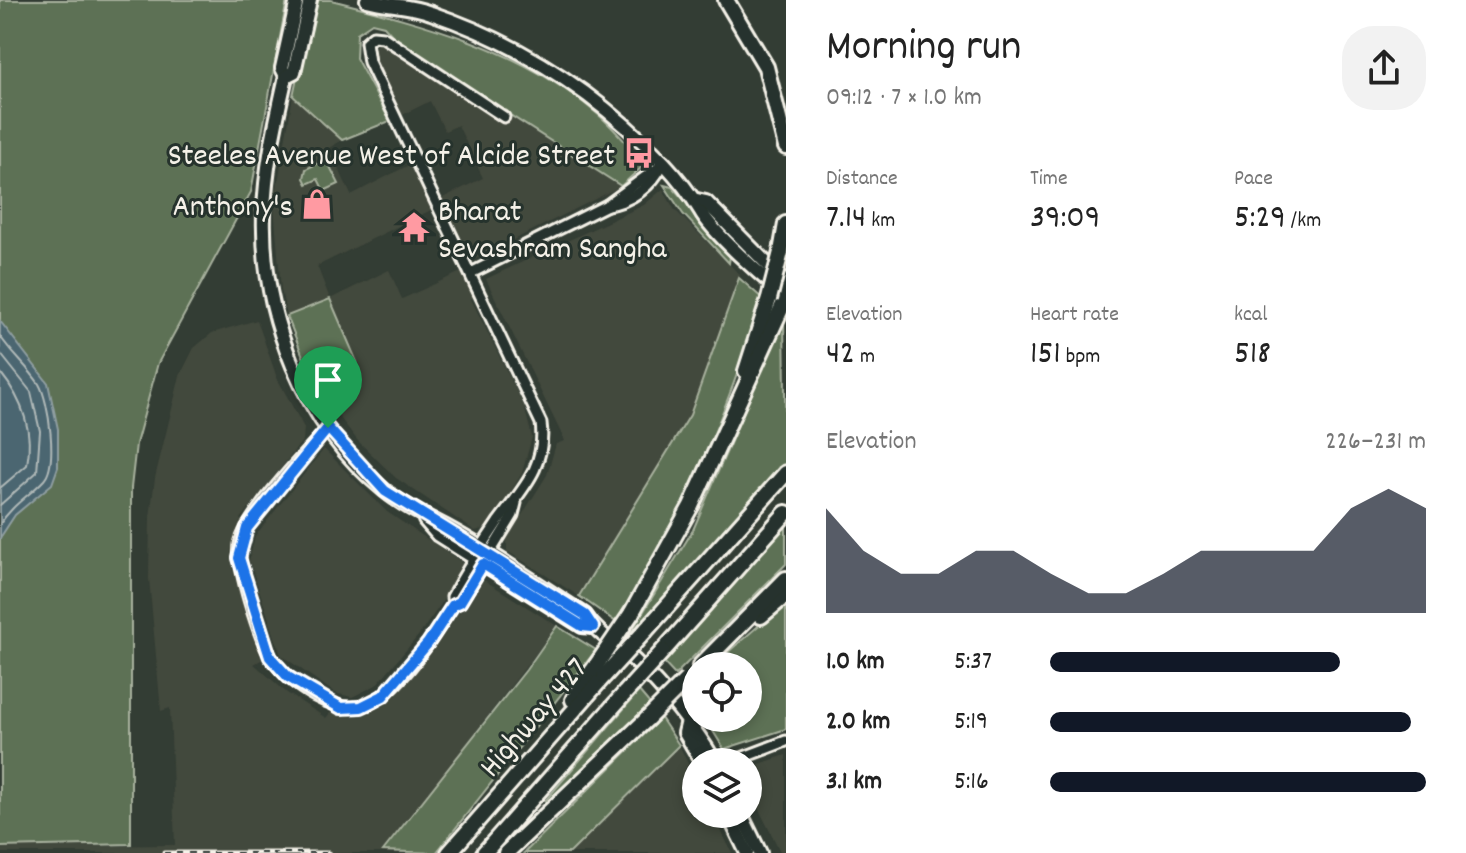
<!DOCTYPE html>
<html lang="en">
<head>
<meta charset="utf-8">
<style>
	:root { --surface:#fff; --page:#f2f2f2; --text:#222; --muted:#767676; --accent:#111827 }
	body { margin:0; font-family:Dekko,sans-serif; background:var(--page); color:var(--text); height:100vh; display:flex; flex-direction:column; font-size:30px; white-space:nowrap }
	* { box-sizing:border-box; margin:0 }
	p { font-size:26px; color:var(--muted) }
	.icon { flex:none; width:44px; height:44px; fill:none; stroke:currentColor; stroke-width:2; stroke-linecap:round; stroke-linejoin:round }
	.map { position:relative; flex:1; overflow:hidden }
	.sheet { display:flex; flex-direction:column; background:var(--surface); width:680px }
	.sheet>* { flex:none }
	.fabs { position:absolute; left:682px; top:652px; display:grid; gap:16px }
	.fabs a { display:grid; place-items:center; width:80px; height:80px; border-radius:50%; background:var(--surface); box-shadow:0 4px 12px #0003; font-size:40px }
	.pin { position:absolute; display:grid; place-items:center; width:68px; height:68px; color:#fff; margin:-82px -34px; border-radius:50% 50% 50% 0; rotate:-45deg; box-shadow:0 0 8px #0007 }
	.pin .icon { rotate:45deg }
	.round { display:grid; place-items:center; flex:none; width:84px; height:84px; border-radius:32px; background:var(--page) }
	.overview { display:flex; align-items:center; justify-content:space-between; height:136px; padding:0 40px }
	h1 { font-size:44px; font-weight:600; line-height:60px }
	.metrics { display:grid; grid-template-columns:repeat(3,1fr); gap:12px; height:136px; padding:8px 40px }
	.metrics div { display:grid; align-content:center }
	.metrics b { font-size:34px; font-weight:600 }
	.metrics small { font-size:22px; font-weight:400 }
	.metrics p { font-size:22px }
	.chart { height:224px; padding:16px 40px }
	.chart p { display:flex; justify-content:space-between }
	.chart svg { width:100%; height:144px; margin-top:8px; fill:var(--accent); opacity:.7 }
	ul { padding:0 40px; list-style:none; font-size:26px }
	li { display:grid; grid-template-columns:128px 96px 1fr; align-items:center; height:60px }
	li i { height:20px; border-radius:10px; background:var(--accent) }
	main { display:flex; flex:1; min-height:0 }
	.map>svg:first-child { display:block }
	.built { fill:#43493d }
	.green { fill:#5d7154; stroke:#a8b19e; stroke-width:2 }
	.water { fill:#4b6671; stroke:#8f9ea1; stroke-width:2 }
	.lines { fill:none; stroke-linecap:round; stroke-linejoin:round }
	.shore { stroke:#b0b9b8; stroke-width:2 }
	.minor-casing { stroke:#f4f1e8; stroke-width:15 }
	.major-casing { stroke:#f4f1e8; stroke-width:18 }
	.highway-casing { stroke:#f4f1e8; stroke-width:20 }
	.minor { stroke:#26332d; stroke-width:9 }
	.major { stroke:#26332d; stroke-width:12 }
	.highway { stroke:#26332d; stroke-width:14 }
	.rail-casing { stroke:#f4f1e8; stroke-width:5 }
	.rail { stroke:#26332d; stroke-width:2; stroke-dasharray:6; stroke-linecap:butt }
	.highway-bridge-casing { stroke:#f4f1e8; stroke-width:20; stroke-linecap:butt }
	.highway-bridge { stroke:#26332d; stroke-width:14 }
	.route-casing { stroke:#fff; stroke-width:16 }
	.route { stroke:#1a73e8; stroke-width:10 }
	.labels { text-anchor:middle; stroke-width:6; stroke-linejoin:round; paint-order:stroke }
	.poi-label { font-size:32px; fill:#f4f1e8; stroke:#26332d; text-anchor:end }
	.street-label { font-size:32px; fill:#f4f1e8; stroke:#26332d }
</style>
</head>
<body>
<main>
<div class="map">
<svg width="786" height="853" viewBox="0 0 786 853">
	<rect width="100%" height="100%" fill="#333d34"/>
	<filter id="ink" filterUnits="userSpaceOnUse"><feTurbulence type="fractalNoise" baseFrequency=".0125" numOctaves="2"/><feDisplacementMap in="SourceGraphic" scale="16" xChannelSelector="R" yChannelSelector="G"/><feConvolveMatrix kernelMatrix="1 2 1 2 8 2 1 2 1" color-interpolation-filters="sRGB"/></filter>
	<g filter="url(#ink)">
		<g class="built">
			<path d="M376,44L386,45L485,111L495,107L621,186L473,260L441,199L483,178L458,125L445,131L430,101L402,115L373,55Z"/>
			<path d="M293,96L342,140L329,148L351,195L411,164L433,209L317,266L330,299L389,270L402,299L463,271L475,296L471,299L524,406L532,437L522,473L489,527L475,531L396,478L358,441L314,384L357,362L330,299L287,316L281,290L274,205Z"/>
			<path d="M663,189L674,209L740,275L690,415L579,596L507,551V539L547,475L556,444L565,441L486,279L644,205Z"/>
			<path d="M257,320L277,378L304,428L303,440L240,519L244,523L233,545V565L263,659L254,664L287,693L326,718L331,712L355,716L375,709L389,697L440,638L474,585L484,580L557,626L384,851L399,853H0V847L175,845L170,708L161,711L149,578L150,518L155,478L180,376L194,348L212,333Z"/>
			<path d="M324,449L387,512L463,563L441,604L419,635L376,685L352,697L335,693L281,655L249,560L255,536Z"/>
			<path d="M679,745L696,780V814H713L732,853H570Z"/>
			<path d="M786,755V853H781L748,788V768Z"/>
		</g>
		<g class="green">
			<path d="M0,0H287L251,192L158,363L136,444L131,488V844L0,847Z"/>
			<path d="M318,0H331C426,24 519,48 595,112C613,126 627,145 643,161V166L621,186L402,46L384,26L372,23L357,33L356,58L390,121L342,140L293,96L309,21Z"/>
			<path d="M326,159L339,184L324,191L318,179L307,184L304,178L306,169Z"/>
			<path d="M664,185L672,187L731,250L729,263L683,214Z"/>
			<path d="M739,278L763,299C726,413 682,521 616,622L579,596L690,415Z"/>
			<path d="M330,299L357,362L314,384L287,316Z"/>
			<path d="M784,318L786,467L634,637L630,634L693,530Z"/>
			<path d="M786,519V564L675,675L661,660Z"/>
			<path d="M786,602V729L724,749L705,718H748V666H712Z"/>
			<path d="M557,626L596,650L436,853L383,851L526,670Z"/>
			<path d="M639,691L650,704L546,803L545,801Z"/>
			<path d="M661,718L679,745L570,853H524Z"/>
		</g>
		<path class="water" d="M0,321L48,383L58,429V467L52,484L15,515L0,538Z"/>
		<g class="lines">
			<g class="shore">
				<path d="M0,336C11,353 28,367 39,384C49,401 58,465 44,480C29,496 12,505 0,524"/>
				<path d="M0,353L31,392L40,431L37,472L0,505"/>
				<path d="M0,372C22,399 34,429 27,465L0,488"/>
			</g>
			<defs>
				<g id="minor">
					<path d="M607,205C631,202 652,186 663,164"/>
					<path d="M471,273L607,205L664,163"/>
					<path d="M328,428C306,452 246,515 240,544C236,565 260,643 273,660C290,685 336,716 366,705C398,694 436,633 453,605L460,602L513,515L516,503"/>
					<path d="M453,605L452,597C466,571 481,547 498,522C521,490 547,467 541,423L369,62L366,42L373,36L383,37L504,117"/>
					<path d="M731,762L786,741"/>
				</g>
				<g id="major">
					<path d="M297,0L282,68L286,76C276,121 265,168 264,214C261,315 304,426 384,490C402,505 425,516 446,527C494,553 539,586 585,615C597,634 618,645 635,661C664,689 695,727 715,762"/>
					<path d="M367,0C389,6 410,5 431,13C520,43 599,95 664,163C678,178 690,193 700,210C713,234 764,278 786,296"/>
					<path d="M286,76L294,72L310,0"/>
					<path d="M697,200L706,202L786,283"/>
					<path d="M425,520L438,535L582,626L593,627"/>
					<path d="M687,725L685,733L702,762"/>
					<path d="M728,814L747,853"/>
					<path d="M741,814L760,853"/>
				</g>
				<g id="highway">
					<path d="M726,0L766,67L786,147"/>
					<path d="M781,252L786,224"/>
					<path d="M746,371L769,299"/>
					<path d="M631,614L691,506L786,298"/>
					<path d="M761,616L786,595"/>
					<path d="M646,630L786,473"/>
					<path d="M663,651L786,513"/>
					<path d="M700,666L786,579"/>
					<path d="M573,700L593,670"/>
					<path d="M449,853L604,676"/>
					<path d="M484,853L625,693"/>
					<path d="M506,853L647,719"/>
				</g>
			</defs>
			<use href="#minor" class="minor-casing"/>
			<use href="#major" class="major-casing"/>
			<use href="#highway" class="highway-casing"/>
			<use href="#minor" class="minor"/>
			<use href="#major" class="major"/>
			<use href="#highway" class="highway"/>
			<defs>
				<path id="rail" d="M164,853H328"/>
			</defs>
			<use href="#rail" class="rail-casing"/>
			<use href="#rail" class="rail"/>
			<defs>
				<g id="highway-bridge">
					<path d="M769,299L781,252"/>
					<path d="M593,670L631,614"/>
					<path d="M604,676L646,630"/>
					<path d="M625,693L663,651"/>
					<path d="M647,719L687,679"/>
				</g>
			</defs>
			<use href="#highway-bridge" class="highway-bridge-casing"/>
			<use href="#highway-bridge" class="highway-bridge"/>
		</g>
	</g>
	<g class="lines" filter="url(#ink)">
		<defs>
			<path id="route" d="M328,428L385,491L585,615L593,627L582,626L483,564L460,602L453,605L428,643L383,696L361,707L341,708L288,677L270,657L239,558L247,528Z"/>
		</defs>
		<use href="#route" class="route-casing"/>
		<use href="#route" class="route"/>
	</g>
	<defs>
		<symbol id="bus-bare" viewBox="-9 -9 18 18"><path d="M-5-6H5V4H4V6H2V4H-2V6H-4V4H-5ZM-3.5-4V0h7V-4ZM-3.5 1.2v1.5H-2V1.2ZM2 1.2v1.5H3.5V1.2Z" fill="#ff9aa2" stroke="#26332d" stroke-width="2.5" paint-order="stroke"/></symbol>
		<symbol id="shop-bare" viewBox="-9 -9 18 18"><path d="M-5-2.5h2.3a2.7 3.5 0 0 1 5.4 0H5L5.5 6h-11ZM-1.5-2.5h3a1.5 2.3 0 0 0-3 0Z" fill="#ff9aa2" stroke="#26332d" stroke-width="2.5" paint-order="stroke"/></symbol>
		<symbol id="temple-bare" viewBox="-9 -9 18 18"><path d="M0-6L5-2H3V0L6.5 2.5H4V6H1.5V3h-3V6H-4V2.5H-6.5L-3 0V-2H-5Z" fill="#ff9aa2" stroke="#26332d" stroke-width="2.5" paint-order="stroke"/></symbol>
	</defs>
	<g fill-rule="evenodd">
		<use href="#bus-bare" x="617" y="131" width="44" height="44"/>
		<use href="#shop-bare" x="295" y="182" width="44" height="44"/>
		<use href="#temple-bare" x="392" y="205" width="44" height="44"/>
	</g>
	<g class="labels">
		<g class="poi-label">
			<text x="615" y="164">Steeles Avenue West of Alcide Street</text>
			<text x="293" y="215">Anthony's</text>
			<text x="438" y="220" text-anchor="start">Bharat<tspan x="438" dy="37">Sevashram Sangha</tspan></text>
		</g>
		<g class="street-label">
			<text transform="translate(532 716) rotate(-49)" y="11">Highway 427</text>
		</g>
	</g>
</svg>
<div class="fabs">
<a><svg class="icon" aria-label="locate" viewBox="0 0 24 24"><circle cx="12" cy="12" r="6"/><path d="M12 2v4M12 18v4M2 12h4M18 12h4"/></svg></a>
<a><svg class="icon" aria-label="layers" viewBox="0 0 24 24"><path d="M12 4l9 5-9 5-9-5zM3 14l9 5 9-5"/></svg></a>
</div>
<div class="pin" style="left:328px;top:428px;background:#1e9e55"><svg class="icon" aria-label="arrive" viewBox="0 0 24 24"><path d="M6 21V4h12l-3 4 3 4H6"/></svg></div>
</div>
<section class="sheet">
<div class="overview"><div><h1>Morning run</h1><p>09:12 · 7 × 1.0 km</p></div><a class="round"><svg class="icon" aria-label="share" viewBox="0 0 24 24"><path d="M12 15V3M7 8l5-5 5 5M5 13v7h14v-7"/></svg></a></div>
<div class="metrics">
<div><p>Distance</p><b>7.14<small> km</small></b></div>
<div><p>Time</p><b>39:09</b></div>
<div><p>Pace</p><b>5:29<small> /km</small></b></div>
</div>
<div class="metrics">
<div><p>Elevation</p><b>42<small> m</small></b></div>
<div><p>Heart rate</p><b>151<small> bpm</small></b></div>
<div><p>kcal</p><b>518</b></div>
</div>
<div class="chart"><p><span>Elevation</span>226–231 m</p>
<svg viewBox="0 0 160 44" preserveAspectRatio="none"><path d="M0 44V12L10 25L20 32L30 32L40 25L50 25L60 32L70 38L80 38L90 32L100 25L110 25L120 25L130 25L140 12L150 6L160 12V44z"/></svg>
</div>
<ul>
<li><b>1.0 km</b>5:37<i style="width:77%"></i></li>
<li><b>2.0 km</b>5:19<i style="width:96%"></i></li>
<li><b>3.1 km</b>5:16<i style="width:100%"></i></li>
</ul>
</section>
</main>
</body>
</html>
